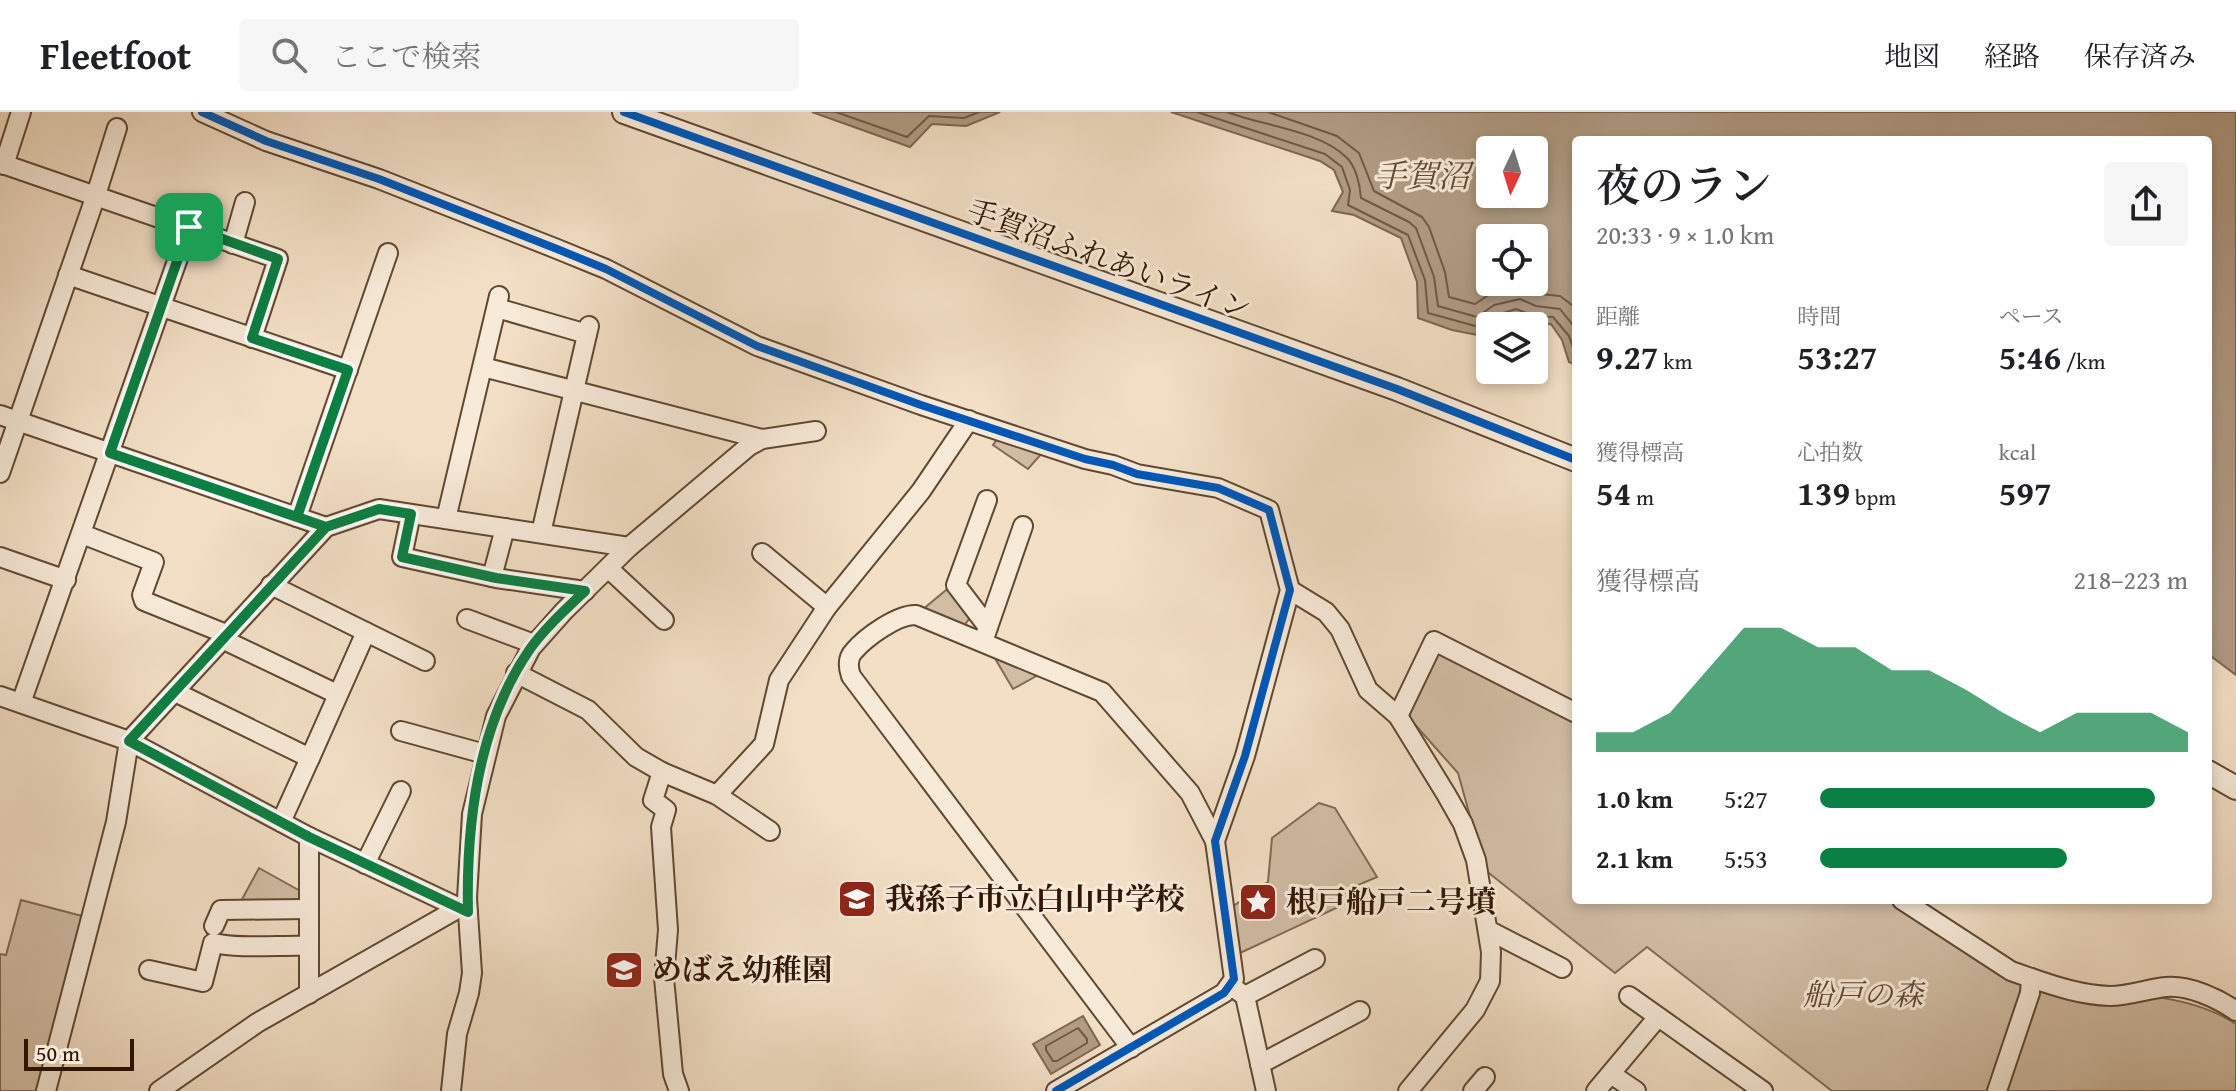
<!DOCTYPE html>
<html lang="ja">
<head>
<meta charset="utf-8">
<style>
	:root { --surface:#fff; --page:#f6f6f6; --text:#202124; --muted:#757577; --line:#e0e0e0; --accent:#0b8043 }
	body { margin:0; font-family:"Gentium Book Plus","Noto Serif JP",serif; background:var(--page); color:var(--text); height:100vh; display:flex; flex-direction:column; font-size:30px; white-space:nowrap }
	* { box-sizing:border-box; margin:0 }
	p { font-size:26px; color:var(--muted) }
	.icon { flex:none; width:44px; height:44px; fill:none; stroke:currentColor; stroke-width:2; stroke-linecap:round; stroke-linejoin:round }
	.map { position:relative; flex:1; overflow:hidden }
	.side { position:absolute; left:1572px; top:24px; width:640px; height:768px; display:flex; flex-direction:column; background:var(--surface); border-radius:8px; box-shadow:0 4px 12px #0003 }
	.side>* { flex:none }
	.needle { width:52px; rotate:184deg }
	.tools { position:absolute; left:1476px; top:24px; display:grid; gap:16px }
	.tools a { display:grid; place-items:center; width:72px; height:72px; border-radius:8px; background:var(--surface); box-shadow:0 4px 12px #0003; font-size:40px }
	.scale { position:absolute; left:24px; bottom:20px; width:110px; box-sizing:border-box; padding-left:8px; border:4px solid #311602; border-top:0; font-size:22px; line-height:28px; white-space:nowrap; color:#311602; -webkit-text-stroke:6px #f7ead9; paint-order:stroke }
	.pin { position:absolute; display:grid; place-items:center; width:68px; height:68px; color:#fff; margin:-34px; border-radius:16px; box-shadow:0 4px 12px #0006 }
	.round { display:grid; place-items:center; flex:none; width:84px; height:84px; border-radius:8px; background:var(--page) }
	.summary { display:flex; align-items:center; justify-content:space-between; height:136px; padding:0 24px }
	h1 { font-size:44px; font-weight:600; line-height:60px }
	.figures { display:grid; grid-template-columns:repeat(3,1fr); gap:12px; height:136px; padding:8px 24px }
	.figures div { display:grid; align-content:center }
	.figures b { font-size:34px; font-weight:600 }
	.figures small { font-size:22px; font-weight:400 }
	.figures p { font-size:22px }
	.chart { height:224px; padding:16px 24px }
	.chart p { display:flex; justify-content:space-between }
	.chart svg { width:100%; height:144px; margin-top:8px; fill:var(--accent); opacity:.7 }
	ul { padding:0 24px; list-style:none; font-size:26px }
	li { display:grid; grid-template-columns:128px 96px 1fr; align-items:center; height:60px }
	li i { height:20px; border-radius:10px; background:var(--accent) }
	header { display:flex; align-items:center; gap:48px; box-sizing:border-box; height:112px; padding:0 40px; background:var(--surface); border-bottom:2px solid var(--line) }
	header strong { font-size:38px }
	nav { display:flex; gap:44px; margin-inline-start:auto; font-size:28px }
	.search { width:560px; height:72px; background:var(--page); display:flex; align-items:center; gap:20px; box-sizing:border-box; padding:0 28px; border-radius:8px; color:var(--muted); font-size:30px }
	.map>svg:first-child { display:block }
	.green { fill:#d1bda4; stroke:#816a53; stroke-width:2 }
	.water { fill:#b09b83; stroke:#7d664f; stroke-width:2; fill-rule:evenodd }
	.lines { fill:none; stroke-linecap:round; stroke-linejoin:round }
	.shore { stroke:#705842; stroke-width:2 }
	.minor-casing { stroke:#614833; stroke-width:22 }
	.tertiary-casing { stroke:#614833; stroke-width:26 }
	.minor { stroke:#f7ead9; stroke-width:18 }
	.tertiary { stroke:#f7ead9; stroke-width:22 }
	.cycleway-casing { stroke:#f7ead9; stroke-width:13 }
	.cycleway { stroke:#0057b8; stroke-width:8 }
	.route-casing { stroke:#fff; stroke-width:16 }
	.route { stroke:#0b8043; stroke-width:10 }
	.labels { text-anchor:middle; stroke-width:6; stroke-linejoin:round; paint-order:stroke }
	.street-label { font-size:30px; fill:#311602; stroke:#f7ead9 }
	.poi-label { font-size:30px; font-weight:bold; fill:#311602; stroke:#f7ead9; text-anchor:start }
	.park-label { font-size:30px; font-style:italic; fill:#614833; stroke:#f7ead9 }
	.water-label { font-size:32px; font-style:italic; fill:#644b36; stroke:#f7ead9 }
</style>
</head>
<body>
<header>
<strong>Fleetfoot</strong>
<div class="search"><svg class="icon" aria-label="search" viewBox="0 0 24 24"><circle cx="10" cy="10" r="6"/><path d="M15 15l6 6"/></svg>ここで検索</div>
<nav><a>地図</a><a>経路</a><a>保存済み</a></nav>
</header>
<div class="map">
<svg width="2236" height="979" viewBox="0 0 2236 979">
	<rect width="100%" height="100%" fill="#f2dfc5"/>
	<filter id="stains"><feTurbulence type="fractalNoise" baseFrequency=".0025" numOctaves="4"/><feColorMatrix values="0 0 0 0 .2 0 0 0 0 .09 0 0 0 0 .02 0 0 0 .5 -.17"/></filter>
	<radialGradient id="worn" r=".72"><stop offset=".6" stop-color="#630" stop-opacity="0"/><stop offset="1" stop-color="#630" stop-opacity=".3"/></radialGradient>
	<g class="green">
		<path d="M1000,323L1044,339L1028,357L993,333Z"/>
		<path d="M951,474L972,503L963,515L922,498Z"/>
		<path d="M1440,539L1576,607V788H1892L2025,874L1990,979H1832L1647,835L1615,861L1485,758L1458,661L1410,607V602L1435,540Z"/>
		<path d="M993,543L1040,562L1013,577Z"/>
		<path d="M1319,691L1335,696L1377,765L1344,779L1347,791L1240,841L1232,795L1268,770L1272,726Z"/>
		<path d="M259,756L302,780L301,786L296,792L240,791Z"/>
		<path d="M21,788L86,805L40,979H0V842L6,843Z"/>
		<path d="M2039,877C2101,881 2183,877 2236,912V979H1998Z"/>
	</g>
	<g class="water">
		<path d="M812,0H1000L966,14L932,12L910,35Z"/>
		<path d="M1171,0H2236V563L2208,542V28H1576V253L1569,250L1562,228L1551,212L1531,213L1518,204L1490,214L1482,224L1452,218L1418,206L1417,170L1401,126L1354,103L1332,99L1343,80L1334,58L1320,49ZM1534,38V82H1490V38ZM1534,126V170H1490V126Z"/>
		<path d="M1083,904L1100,933L1051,962L1033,932Z"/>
	</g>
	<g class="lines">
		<g class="shore">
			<path d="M836,0L907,25L929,4L964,6L979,0"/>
			<path d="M1197,0L1325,42L1342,55L1350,78L1348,93L1408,123L1425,168L1428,201L1479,215L1490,211L1497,203L1516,197L1534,204L1553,205L1569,224L1576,244"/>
			<path d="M1227,0C1263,14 1318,18 1346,45C1356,54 1360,73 1361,86L1409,110L1416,116L1434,165L1438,194L1477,205L1494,193L1520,187L1536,194L1560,197L1576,217"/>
			<path d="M1268,0L1337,24L1359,41L1374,79L1422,105L1429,115L1445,160L1449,185L1475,192L1490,182L1519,174L1540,182L1560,184L1576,196"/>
			<path d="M1078,916L1087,927V931L1057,949H1053L1046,938V934Z"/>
		</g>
		<defs>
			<g id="minor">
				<path d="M202,0L266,29L379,67L557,137L606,157L757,234L921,293L1085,347L1113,353L1137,362L1218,376L1269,398L1290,478L1245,644L1215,729L1234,867L1224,881L1056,979"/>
				<path d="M0,51L278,147L252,226"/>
				<path d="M4,53L21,0"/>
				<path d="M233,132L245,90"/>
				<path d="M68,163L348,258"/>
				<path d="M497,196L587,222"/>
				<path d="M483,255L762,327"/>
				<path d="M0,303L326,415"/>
				<path d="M0,361L96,83L117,16"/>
				<path d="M987,388L956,473L988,515"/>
				<path d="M411,402L402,445L496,466L585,479"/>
				<path d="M297,405L388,141"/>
				<path d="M446,407L499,184"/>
				<path d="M541,421L589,214"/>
				<path d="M82,422L154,450L142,483L144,489L226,522"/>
				<path d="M762,441L827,495"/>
				<path d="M0,445L66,468"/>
				<path d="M608,456L664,508"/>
				<path d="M492,465L505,416"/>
				<path d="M1290,478L1326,500L1340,517L1368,578L1398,604L1446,682L1463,712L1476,748L1491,840L1490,869L1475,898L1408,979"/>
				<path d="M467,507L534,532"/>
				<path d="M366,520L425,549"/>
				<path d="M985,524L1023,414"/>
				<path d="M222,527L337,582"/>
				<path d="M516,561L588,598L636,645L662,660L717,683L770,719"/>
				<path d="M175,580L310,646L366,520L271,473"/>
				<path d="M0,584L129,629L309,725L468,800"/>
				<path d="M21,591L189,115"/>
				<path d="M1398,604L1434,529L1576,601"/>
				<path d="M401,619L485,642"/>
				<path d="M662,660L653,688L666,698L661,715L668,818L664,866L673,962L679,979"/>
				<path d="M717,683L764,632L779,568L827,495L921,379L969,308"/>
				<path d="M281,710L310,646"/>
				<path d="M365,752L401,679"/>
				<path d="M1902,788L2011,859L2031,866L2030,881L1997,979"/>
				<path d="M214,814L221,798L309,797"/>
				<path d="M1488,818L1562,856"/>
				<path d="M149,858L203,870L213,831C240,837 279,833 309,834"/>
				<path d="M2031,866C2057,875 2082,883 2110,884C2129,884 2147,877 2166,875C2189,873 2217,886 2236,899"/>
				<path d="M1231,874L1245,884L1266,979"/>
				<path d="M309,882V725"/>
				<path d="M1245,884L1315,847"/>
				<path d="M1629,884L1763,979"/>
				<path d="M1131,936L851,564C848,555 847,546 854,539C866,525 898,502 916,503L1102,580L1190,681L1215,729"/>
				<path d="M1260,952L1360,899"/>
				<path d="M1611,962L1636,979"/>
				<path d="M46,979L116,710L129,629L326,415L379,397L629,435"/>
				<path d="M159,979L257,911L459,796"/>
				<path d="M451,979L457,922L469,881L472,861L467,786L472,702L496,604L531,536L564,499L629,435L749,334L762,327L816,319"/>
				<path d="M1473,979L1485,965"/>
				<path d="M1596,979L1658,905"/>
			</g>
			<g id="tertiary">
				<path d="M624,0L1397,277L1576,348"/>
				<path d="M2208,660L2236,676"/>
			</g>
		</defs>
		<use href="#minor" class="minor-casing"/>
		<use href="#tertiary" class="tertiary-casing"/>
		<use href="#minor" class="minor"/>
		<use href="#tertiary" class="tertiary"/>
		<defs>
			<g id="cycleway">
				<path d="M202,0L266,29L379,67L557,137L606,157L757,234L921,293L1085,347L1113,353L1137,362L1218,376L1269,398L1290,478L1245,644L1215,729L1234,867L1224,881L1056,979"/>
				<path d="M624,0L1397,277L1576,348"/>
			</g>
		</defs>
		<use href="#cycleway" class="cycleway-casing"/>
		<use href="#cycleway" class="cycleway"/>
	</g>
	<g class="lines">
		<defs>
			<path id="route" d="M189,115L278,147L252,226L348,258L297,405L326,415L129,629L309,725L468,800C466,711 478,612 530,537C545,516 566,497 585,479L496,466L402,445L411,402L379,397L326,415L297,405L110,341L189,115"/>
		</defs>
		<use href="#route" class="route-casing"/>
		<use href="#route" class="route"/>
	</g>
	<defs>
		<symbol id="school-square" viewBox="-11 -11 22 22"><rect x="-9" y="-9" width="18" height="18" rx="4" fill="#8f2418" stroke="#f7ead9"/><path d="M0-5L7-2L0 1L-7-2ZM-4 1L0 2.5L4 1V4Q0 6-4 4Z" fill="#fff"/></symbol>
		<symbol id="sight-square" viewBox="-11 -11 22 22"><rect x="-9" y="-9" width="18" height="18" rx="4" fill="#8f2418" stroke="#f7ead9"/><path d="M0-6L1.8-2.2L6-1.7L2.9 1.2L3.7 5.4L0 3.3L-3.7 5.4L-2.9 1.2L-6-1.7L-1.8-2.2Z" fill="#fff"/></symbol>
	</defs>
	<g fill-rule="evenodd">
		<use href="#school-square" x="835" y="765" width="44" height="44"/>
		<use href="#sight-square" x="1236" y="768" width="44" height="44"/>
		<use href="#school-square" x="602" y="836" width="44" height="44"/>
	</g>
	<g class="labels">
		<g class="street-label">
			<text transform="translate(1109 148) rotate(20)" y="10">手賀沼ふれあいライン</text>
		</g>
		<g class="poi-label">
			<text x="885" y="797">我孫子市立白山中学校</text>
			<text x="1286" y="800">根戸船戸二号墳</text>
			<text x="652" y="868">めばえ幼稚園</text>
		</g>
		<g class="park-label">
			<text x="1863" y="893">船戸の森</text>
		</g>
		<g class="water-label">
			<text x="1422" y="75">手賀沼</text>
		</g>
	</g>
	<rect width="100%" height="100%" filter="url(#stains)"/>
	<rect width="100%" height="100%" fill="url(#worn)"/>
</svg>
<div class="tools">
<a><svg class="needle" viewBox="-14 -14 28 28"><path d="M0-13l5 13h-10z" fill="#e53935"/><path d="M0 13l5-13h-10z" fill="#757577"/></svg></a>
<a><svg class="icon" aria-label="locate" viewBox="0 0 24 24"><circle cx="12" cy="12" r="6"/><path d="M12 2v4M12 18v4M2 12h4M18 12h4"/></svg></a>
<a><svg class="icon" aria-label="layers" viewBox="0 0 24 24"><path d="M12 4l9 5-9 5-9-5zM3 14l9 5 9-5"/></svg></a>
</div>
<div class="scale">50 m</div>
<div class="pin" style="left:189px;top:115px;background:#1e9e55"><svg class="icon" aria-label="arrive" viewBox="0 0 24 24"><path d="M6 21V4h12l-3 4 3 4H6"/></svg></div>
<section class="side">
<div class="summary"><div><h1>夜のラン</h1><p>20:33 · 9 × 1.0 km</p></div><a class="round"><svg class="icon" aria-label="share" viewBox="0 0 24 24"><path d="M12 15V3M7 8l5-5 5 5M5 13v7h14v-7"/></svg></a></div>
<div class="figures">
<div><p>距離</p><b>9.27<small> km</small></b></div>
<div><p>時間</p><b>53:27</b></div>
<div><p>ペース</p><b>5:46<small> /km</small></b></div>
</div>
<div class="figures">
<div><p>獲得標高</p><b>54<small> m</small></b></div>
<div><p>心拍数</p><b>139<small> bpm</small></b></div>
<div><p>kcal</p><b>597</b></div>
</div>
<div class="chart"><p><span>獲得標高</span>218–223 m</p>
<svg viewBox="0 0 160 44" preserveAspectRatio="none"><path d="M0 44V38L10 38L20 32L30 19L40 6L50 6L60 12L70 12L80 19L90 19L100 25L110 32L120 38L130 32L140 32L150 32L160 38V44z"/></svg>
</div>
<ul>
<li><b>1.0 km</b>5:27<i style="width:91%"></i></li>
<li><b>2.1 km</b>5:53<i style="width:67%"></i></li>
</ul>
</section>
</div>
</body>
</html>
